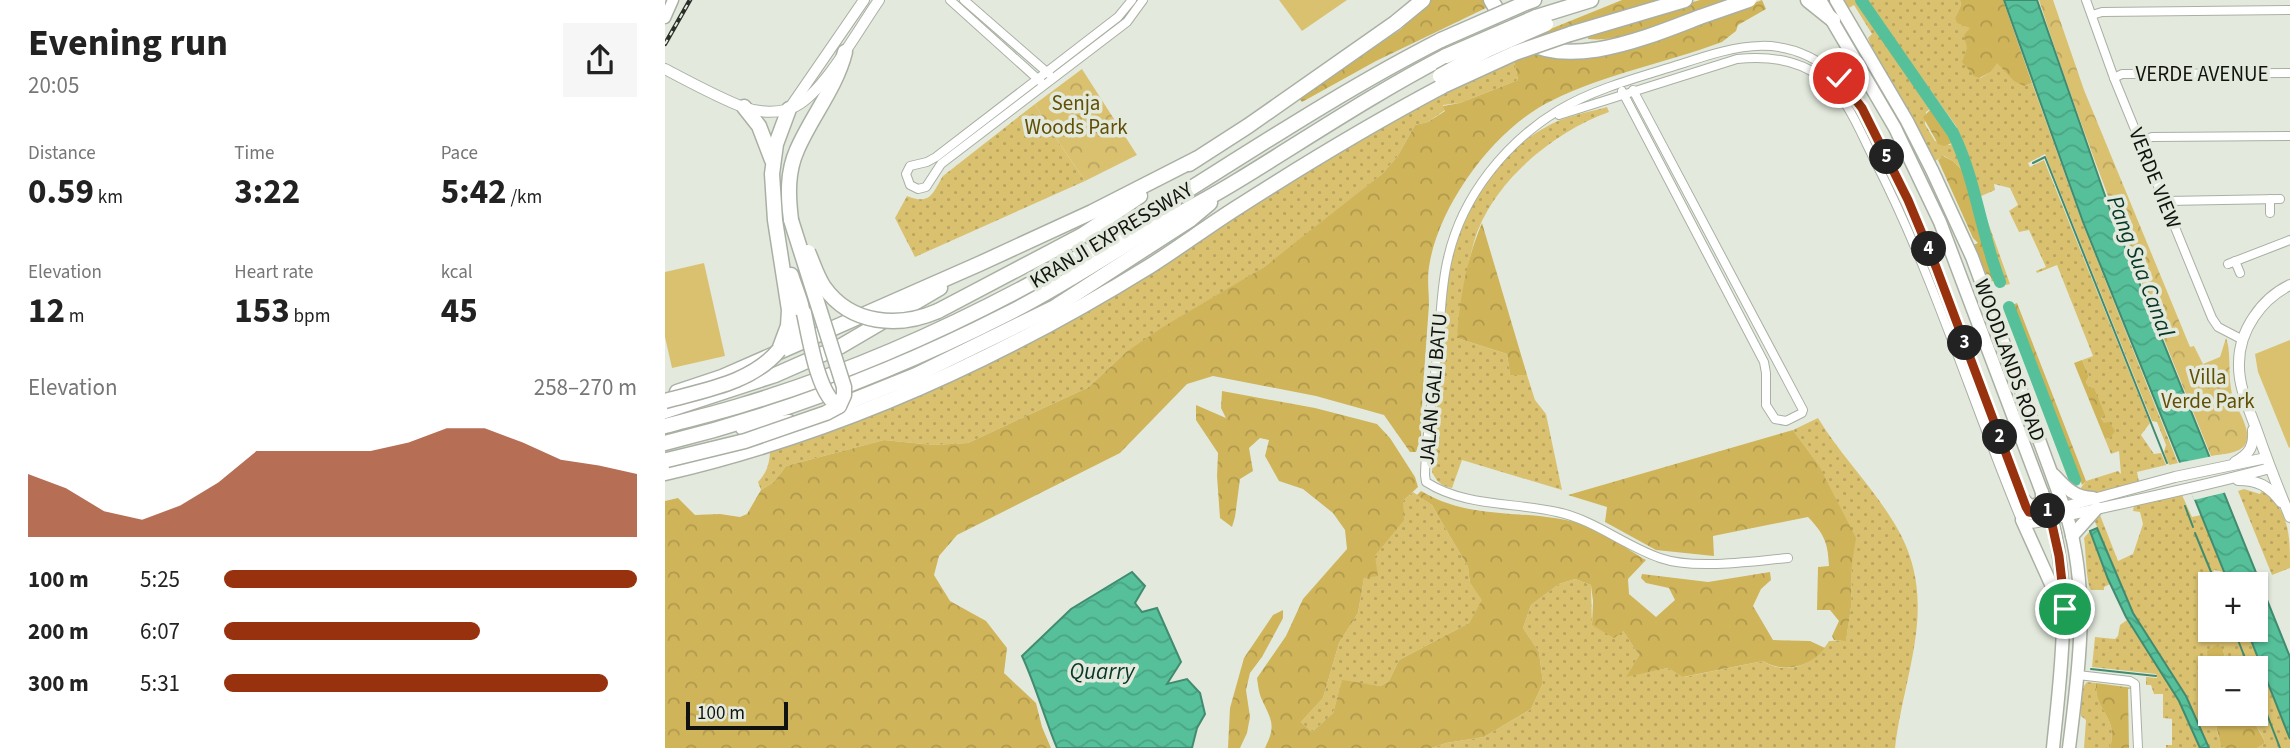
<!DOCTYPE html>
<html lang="en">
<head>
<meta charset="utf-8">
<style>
	:root { --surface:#fff; --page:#f6f6f6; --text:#222; --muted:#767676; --accent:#98320e }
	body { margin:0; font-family:"Source Sans 3",sans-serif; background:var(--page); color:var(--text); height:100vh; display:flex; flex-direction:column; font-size:26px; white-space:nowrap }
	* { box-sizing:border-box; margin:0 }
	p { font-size:23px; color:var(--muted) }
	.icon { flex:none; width:38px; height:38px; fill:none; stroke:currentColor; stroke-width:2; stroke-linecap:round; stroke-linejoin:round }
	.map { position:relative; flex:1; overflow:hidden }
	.drawer { display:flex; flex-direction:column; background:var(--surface); width:665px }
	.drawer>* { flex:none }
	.fabs { position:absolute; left:1533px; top:572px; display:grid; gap:14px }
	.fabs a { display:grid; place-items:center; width:70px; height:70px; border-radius:0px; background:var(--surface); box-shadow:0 2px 5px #0004; font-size:35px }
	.scale { position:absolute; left:21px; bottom:18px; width:102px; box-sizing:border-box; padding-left:7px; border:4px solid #11130f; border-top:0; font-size:19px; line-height:24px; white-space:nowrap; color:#11130f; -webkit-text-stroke:5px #e3eadd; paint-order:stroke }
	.pin { position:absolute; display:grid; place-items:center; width:60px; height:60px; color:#fff; margin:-30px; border:4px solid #fff; border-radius:50%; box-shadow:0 2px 7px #0007 }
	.km { position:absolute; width:35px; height:35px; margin:-18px; border-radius:50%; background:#222; color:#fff; font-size:19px; line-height:35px; text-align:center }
	.round { display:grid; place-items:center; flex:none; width:74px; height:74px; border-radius:0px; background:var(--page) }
	.head { display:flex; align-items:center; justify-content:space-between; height:119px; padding:0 28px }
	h1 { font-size:38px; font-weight:700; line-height:52px }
	.stats { display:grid; grid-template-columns:repeat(3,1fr); gap:10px; height:119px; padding:7px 28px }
	.stats div { display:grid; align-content:center }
	.stats b { font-size:35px; font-weight:700 }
	.stats small { font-size:19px; font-weight:400 }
	.stats p { font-size:19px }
	.chart { height:196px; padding:14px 28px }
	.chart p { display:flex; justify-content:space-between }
	.chart svg { width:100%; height:126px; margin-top:7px; fill:var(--accent); opacity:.7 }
	ul { padding:0 28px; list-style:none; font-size:23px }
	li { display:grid; grid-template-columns:112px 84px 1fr; align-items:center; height:52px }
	li i { height:18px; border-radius:9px; background:var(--accent) }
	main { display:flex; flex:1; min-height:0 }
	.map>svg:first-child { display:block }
	.grass { fill:url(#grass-dots) }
	.forest { fill:url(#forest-crowns) }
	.park { fill:url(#park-crowns) }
	.pitch { fill:#dac170 }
	.water { fill:url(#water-waves); stroke:#418c70; stroke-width:2 }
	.pier { fill:#e3eadd }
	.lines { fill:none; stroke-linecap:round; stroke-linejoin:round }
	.stream { stroke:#418c70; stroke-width:2 }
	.river { stroke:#56c09a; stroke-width:12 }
	.minor-casing { stroke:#a9b0a3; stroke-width:10 }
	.tertiary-casing { stroke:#a9b0a3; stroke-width:12 }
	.secondary-casing { stroke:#a9b0a3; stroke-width:13 }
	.primary-casing { stroke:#a9b0a3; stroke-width:15 }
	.motorway-casing { stroke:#a9b0a3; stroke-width:17 }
	.minor { stroke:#fff; stroke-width:8 }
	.tertiary { stroke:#fff; stroke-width:10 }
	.secondary { stroke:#fff; stroke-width:10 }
	.primary { stroke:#fff; stroke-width:12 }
	.motorway { stroke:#fff; stroke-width:14 }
	.rail-casing { stroke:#2c2f29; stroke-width:4.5 }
	.rail { stroke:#e3eadd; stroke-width:2; stroke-dasharray:5; stroke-linecap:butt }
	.motorway-bridge-casing { stroke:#a9b0a3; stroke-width:17; stroke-linecap:butt }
	.motorway-bridge { stroke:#fff; stroke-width:14 }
	.route-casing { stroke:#fff; stroke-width:14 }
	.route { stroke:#98320e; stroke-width:9 }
	.labels { text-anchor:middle; stroke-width:7; stroke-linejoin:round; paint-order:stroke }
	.street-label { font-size:21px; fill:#11130f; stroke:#e3eadd }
	.park-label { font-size:21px; fill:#624f06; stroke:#e3eadd }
	.water-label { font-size:23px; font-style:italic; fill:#063728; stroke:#e3eadd }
</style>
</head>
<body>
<main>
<section class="drawer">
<div class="head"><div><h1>Evening run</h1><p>20:05</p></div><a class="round"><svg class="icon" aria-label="share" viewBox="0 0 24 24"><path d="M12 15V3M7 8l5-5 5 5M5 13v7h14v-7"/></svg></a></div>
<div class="stats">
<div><p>Distance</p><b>0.59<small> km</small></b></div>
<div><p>Time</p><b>3:22</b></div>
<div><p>Pace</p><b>5:42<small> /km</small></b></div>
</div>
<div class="stats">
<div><p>Elevation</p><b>12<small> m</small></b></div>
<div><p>Heart rate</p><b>153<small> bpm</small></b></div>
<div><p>kcal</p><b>45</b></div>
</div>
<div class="chart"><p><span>Elevation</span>258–270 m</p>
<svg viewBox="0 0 160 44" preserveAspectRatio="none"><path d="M0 44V22L10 27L20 35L30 38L40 33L50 25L60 14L70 14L80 14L90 14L100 11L110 6L120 6L130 11L140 17L150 19L160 22V44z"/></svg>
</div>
<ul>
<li><b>100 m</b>5:25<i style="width:100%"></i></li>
<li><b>200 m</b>6:07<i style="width:62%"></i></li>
<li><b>300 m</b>5:31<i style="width:93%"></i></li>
</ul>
</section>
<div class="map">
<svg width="1625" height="748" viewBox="0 0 1625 748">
	<defs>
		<pattern id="grass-dots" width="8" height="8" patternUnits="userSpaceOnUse" patternTransform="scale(1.75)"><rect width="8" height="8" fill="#dac170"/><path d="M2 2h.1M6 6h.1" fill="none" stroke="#baa560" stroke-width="1.8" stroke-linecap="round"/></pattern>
		<pattern id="forest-crowns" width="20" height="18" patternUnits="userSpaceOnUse" patternTransform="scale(1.75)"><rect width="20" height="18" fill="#cfb45a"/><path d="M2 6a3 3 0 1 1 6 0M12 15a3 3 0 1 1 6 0" fill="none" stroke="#b19a4d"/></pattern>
		<pattern id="park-crowns" width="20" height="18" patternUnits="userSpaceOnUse" patternTransform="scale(1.75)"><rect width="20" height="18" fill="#dac170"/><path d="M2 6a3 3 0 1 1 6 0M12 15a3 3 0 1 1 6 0" fill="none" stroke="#baa560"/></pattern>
		<pattern id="water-waves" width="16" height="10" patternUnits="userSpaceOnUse" patternTransform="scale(1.75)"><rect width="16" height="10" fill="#56c09a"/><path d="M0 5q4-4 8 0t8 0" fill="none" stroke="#4aa484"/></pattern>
	</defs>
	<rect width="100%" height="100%" fill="#e3eadd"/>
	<g class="grass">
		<path d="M1178,0H1193L1268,107L1261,112L1260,124L1270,141L1285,145L1290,142L1300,173L1288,161L1279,156L1270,161L1208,51L1203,38L1207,34L1189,5L1184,8Z"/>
		<path d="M1201,0H1295L1296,5L1290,18L1305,28L1315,78L1326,72L1332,62L1359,86L1367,83L1417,222L1513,463L1504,465L1499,452L1501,445L1492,422L1487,421L1380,154L1363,163L1365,167L1379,160L1485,423L1476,435L1489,454L1496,453L1501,465L1472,472L1474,482L1429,495L1412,493L1421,481L1453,471L1456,474L1454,451L1446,454L1440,439L1445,438L1421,382L1424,376L1417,360L1428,356L1392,265L1372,273L1371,271L1381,267L1364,230L1354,232L1344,211L1353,205L1345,188L1329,184L1330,190L1314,197L1345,284L1341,285L1338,282L1327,251L1302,151L1291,126Z"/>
		<path d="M849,60L853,80L795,103L778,105L780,110L763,122L750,125L732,157L717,174L655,224L599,267L461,352L424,387L303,443L268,445L219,440L121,466L109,482L96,490L93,482C102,472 104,465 105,452L246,399L784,87Z"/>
		<path d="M370,104L380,122L420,181L250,257L230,218L242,196C266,206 268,192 278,176Z"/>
		<path d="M942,107L944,112C888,132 826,183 809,242C800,273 797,307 792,338L842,354L845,375H862L870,400L881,414L897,490L797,460L787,488C776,486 772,482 767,472C770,431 773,390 776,349C779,319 780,288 787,259C799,208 834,152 881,127C899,116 921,113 942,107Z"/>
		<path d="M1153,418C1174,453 1204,483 1226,518C1278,597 1240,666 1230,748H767L781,743L819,737L866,709L878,683L874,652L858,628L866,605L894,584L910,579L926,585L927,625L958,631L974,655L962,676L1003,668L1019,677L1098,661C1123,677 1150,664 1164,641L1181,640L1186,607L1187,563L1153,464L1128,430Z"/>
		<path d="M1579,489L1595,494L1598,489C1625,513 1625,535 1625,568L1607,575L1573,491Z"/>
		<path d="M748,492L767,505L772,514L803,567L805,583L818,600L804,623L734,660L724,681L716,686L677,681L668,713L647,732L636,722L658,698L674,643L693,613L699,578L710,556L738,520V501Z"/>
		<path d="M1517,495L1527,517L1536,515L1559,572L1549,570L1539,594L1545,599V630H1582L1625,739V748H1592L1600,743C1597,732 1590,728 1589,717L1586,714H1591V668H1573L1567,662L1561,661L1558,650L1543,659L1532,669L1545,714H1548C1552,724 1552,741 1560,748H1544L1521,696L1468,613L1430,522L1431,519L1435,515L1453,561L1468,554L1478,524L1475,512L1468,511L1469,505Z"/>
		<path d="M1425,531L1445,584L1439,587V590H1426C1421,583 1421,550 1419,538Z"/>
		<path d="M1462,620L1514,701L1535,748H1501V745H1507V719L1498,718V694H1489L1486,685H1481V677L1492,678L1491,674L1427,667L1430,637L1450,639L1453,636L1455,625Z"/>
		<path d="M1422,682L1431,683C1429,711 1454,715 1445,748H1419L1421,720L1416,716C1415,705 1414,690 1422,682Z"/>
	</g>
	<g class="forest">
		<path d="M766,0H820L823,7L711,61L637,102L633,97L735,30Z"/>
		<path d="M957,0H1004L878,36L873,34Z"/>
		<path d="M1035,0H1065C1023,15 968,43 923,39L926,31Z"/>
		<path d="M1097,0L1101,9L1073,25L1071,31L1057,42C1001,63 940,74 886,101C830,128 773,205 764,267C762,279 764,292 764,304C761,349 757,393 756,437L751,452H745L719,415L651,396L548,376L522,384L455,453L292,535L274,556L269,575L285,601L321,621L342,648L339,673L371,703L377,727L386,748H0V501L13,498L30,515L55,514L75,517L82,514L96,490L109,482L121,466L219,440L268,445L303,443L424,387L461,352L498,327L599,267L717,174L732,157L750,125L763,122L780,111L778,106L795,103L853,80L849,60L876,53L898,58L916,59L954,52Z"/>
		<path d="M1295,0H1338L1367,83L1359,86L1349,81L1332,63L1326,72L1314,78L1309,76L1297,62L1302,48L1299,35L1305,28L1292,23L1290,18L1296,5Z"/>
		<path d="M1268,107L1290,142L1279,146L1273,144L1258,117Z"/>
		<path d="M1278,156L1288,161L1300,173L1321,252L1331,280L1325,282L1308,245L1313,243L1308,238L1273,160Z"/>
		<path d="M817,223L862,375H845L842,354L792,338C795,297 801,261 817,223Z"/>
		<path d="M1352,303L1421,481L1417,485L1415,479L1412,480L1347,305Z"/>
		<path d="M1417,360L1424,376L1421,382L1424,388H1429L1440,415L1436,418L1439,423L1444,422L1450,431L1445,438L1440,439L1409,363Z"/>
		<path d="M557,391L650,408L712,424L725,438L750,477L753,487L738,501L739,520L710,556L713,576L699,578L693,613L674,643L658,698L636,722L647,732L668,713L677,680L716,686L724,681L734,660L804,623L817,600L805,583L803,567L772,514L767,505L752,495L756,491C810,523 864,507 920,525C938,530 964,551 981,560L963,579L964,594L991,617L1010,600L1004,588L981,583L976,578L977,574L1043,582L1105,572L1106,580L1096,589L1088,606L1108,640L1145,641L1160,648C1145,667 1119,674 1098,661L1018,677L1003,668L961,677L974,655L958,631L949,638L927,625L928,601L926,585L910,579L894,584L866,605L858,628L874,652L878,683L866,709L819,737L781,743L767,748H600C611,726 607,721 597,700C594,694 593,685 592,678L621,636L638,599L682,549L680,530L668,513L638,489L614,481L600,456L604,440L595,438L584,448L588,471L575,479L570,517L567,527L555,518L552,476L553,453L531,420V405L561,418L556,408Z"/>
		<path d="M1128,430L1153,464L1191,538L1187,563L1186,607L1181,641L1169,640L1167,636L1174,621L1165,610H1152L1153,567L1164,566C1163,542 1159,534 1143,517L1048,536L1049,556L991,550L940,522L942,507L903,495Z"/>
		<path d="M618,610V618L597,657L585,673L581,690L585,717L582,733L575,748H563L565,708L579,658L608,615Z"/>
		<path d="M1553,644L1558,650L1561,661L1567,662L1573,668H1545V708L1532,669L1534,662L1543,659L1542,651Z"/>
		<path d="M1431,683L1468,688L1463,689L1464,748H1445C1454,715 1429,712 1431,683Z"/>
		<path d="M1548,714H1586L1589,717C1590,728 1597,733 1600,743L1592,748H1560L1556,745Z"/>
	</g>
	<g class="park">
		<path d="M1374,0H1388L1419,90L1525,347L1529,346L1538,364L1555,357L1561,338C1567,353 1562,377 1568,397C1572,409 1587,431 1581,443C1576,454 1556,454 1546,456C1485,305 1424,155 1374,0Z"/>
		<path d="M417,69L472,155L420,181L380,122L370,104Z"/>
	</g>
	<g class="pitch">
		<path d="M614,0H682L637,31Z"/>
		<path d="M39,263L60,356L7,368L0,337V272Z"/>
		<path d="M1625,340V447L1624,448L1593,372L1590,354Z"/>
	</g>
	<g class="water">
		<path d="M1339,0H1372L1445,210L1625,657V739L1582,630H1591V584H1564L1418,222Z"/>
		<path d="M1432,528L1468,613L1521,696L1544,748H1535L1514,701L1461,617L1443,579L1425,531Z"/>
		<path d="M467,572L480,586L470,603L477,612L492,608L516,662L502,684L522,679L535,693L540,714L532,728L527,748H392C379,717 371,686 357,656L406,609Z"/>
	</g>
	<path class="pier" d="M1548,456L1562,492L1529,500L1513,463Z"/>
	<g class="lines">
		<g class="stream">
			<path d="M1368,163L1380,157L1502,463"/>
			<path d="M1520,506L1528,527"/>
			<path d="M1530,533L1551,584"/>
			<path d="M1569,630L1584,668"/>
			<path d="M1426,669L1491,676"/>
			<path d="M1591,686L1615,748"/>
		</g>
		<g class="river">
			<path d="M1196,0L1288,133C1311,180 1316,234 1335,282"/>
			<path d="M1344,307L1410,480"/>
		</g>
		<defs>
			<g id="minor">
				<path d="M285,0L376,82"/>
				<path d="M299,0L384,74"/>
				<path d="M467,0L453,17L271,157L262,162L245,166L241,174L245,185L253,189L261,187L276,164L462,22L478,0"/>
				<path d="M1421,0L1449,78L1547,318L1553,327L1578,340"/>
				<path d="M1427,15L1437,12L1625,10"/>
				<path d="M1449,78L1457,74L1625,73"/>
				<path d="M957,91L1099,362L1101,373V405L1110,419L1121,421L1137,413L1138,410L968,90"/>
				<path d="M894,115L1072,59C1102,56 1134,59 1158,79C1183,98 1195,132 1209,159C1268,274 1305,396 1354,515C1361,529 1374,523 1387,519"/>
				<path d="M1475,141L1487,137L1625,136"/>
				<path d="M1501,201L1615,199"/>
				<path d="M1605,213V199"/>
				<path d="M1570,261L1575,273"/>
				<path d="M1563,264L1625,240"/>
				<path d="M1123,558C1087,561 1029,570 995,558C958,545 930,520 892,512C848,502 800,507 761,482L760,475C761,432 769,389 773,346C776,316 776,286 783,258C797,196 841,142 894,110C931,88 975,77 1016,64C1073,45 1121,31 1171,75C1197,98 1211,135 1226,165C1258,231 1283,300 1309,368C1326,414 1345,460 1361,507C1367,517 1374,514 1384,511"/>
				<path d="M1413,675L1465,681L1470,684L1473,748"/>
			</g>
			<g id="tertiary">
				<path d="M0,69C25,82 52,97 78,107C94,113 116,114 131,106C159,92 195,27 214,0"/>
				<path d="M124,109L199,0"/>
				<path d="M1625,285C1596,299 1574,331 1574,363C1573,386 1584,409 1592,431C1602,460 1613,488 1625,517"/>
				<path d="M1570,462C1585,454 1589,446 1588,430"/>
				<path d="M1573,480C1593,480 1604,486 1616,502"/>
				<path d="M1384,511L1510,477L1601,458"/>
				<path d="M1387,519C1460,502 1533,488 1605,468"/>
			</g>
			<path id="secondary" d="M0,18L8,0"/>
			<g id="primary">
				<path d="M1155,0L1230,128L1275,222L1384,511C1408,589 1396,668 1388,748"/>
				<path d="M1171,0L1242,121L1267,170L1307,257L1402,516C1425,595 1414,668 1404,748"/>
				<path d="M1389,475C1401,488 1410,498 1428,498"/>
				<path d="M1359,500L1364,505L1369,506L1377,501V492"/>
				<path d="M1357,520L1390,593L1394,609"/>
				<path d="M1407,536L1432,508"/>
			</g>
			<g id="motorway">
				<path d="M826,0C832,10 839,23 848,32C894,76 985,36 1035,17"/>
				<path d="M1143,0L1168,20"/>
				<path d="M858,4L869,0"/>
				<path d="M871,17L926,0"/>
				<path d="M905,34L1020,0"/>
				<path d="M79,107L94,126L107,160"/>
				<path d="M524,164L583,126L730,23L758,0"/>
				<path d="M126,220C123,196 122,172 132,150C146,117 171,88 180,52"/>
				<path d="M419,234L475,196"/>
				<path d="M273,311L427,230"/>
				<path d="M118,347C147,317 138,312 126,275"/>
				<path d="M114,350L123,326L124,310L110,220L107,174L111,144L124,109"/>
				<path d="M12,392L57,377L314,264L427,212L531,159"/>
				<path d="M174,406L251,375L390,307L526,219L545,203"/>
				<path d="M0,411L110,375L176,346L275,288"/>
				<path d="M0,426C26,419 51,413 77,405C191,371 303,320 407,261C531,189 648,105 776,40"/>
				<path d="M78,428L124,422"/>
				<path d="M0,443C117,414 234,369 342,314C386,292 428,265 470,239C503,219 538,202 572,181C641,139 708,94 781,56"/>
				<path d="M0,473C173,433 335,359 485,266C515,247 543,226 573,207C640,164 708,123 778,86"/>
			</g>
		</defs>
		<use href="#minor" class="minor-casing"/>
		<use href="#tertiary" class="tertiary-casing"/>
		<use href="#secondary" class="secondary-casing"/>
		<use href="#primary" class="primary-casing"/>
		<use href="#motorway" class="motorway-casing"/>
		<use href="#minor" class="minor"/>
		<use href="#tertiary" class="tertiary"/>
		<use href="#secondary" class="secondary"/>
		<use href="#primary" class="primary"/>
		<use href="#motorway" class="motorway"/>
		<defs>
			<path id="rail" d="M0,44L25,0"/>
		</defs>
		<use href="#rail" class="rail-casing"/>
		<use href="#rail" class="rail"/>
		<defs>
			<g id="motorway-bridge">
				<path d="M1035,17L1084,0"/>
				<path d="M776,40L858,4"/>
				<path d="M781,56L871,17"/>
				<path d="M775,76L822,50L881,24"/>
				<path d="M778,86L850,53L905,34"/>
				<path d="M143,252C148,263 152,277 159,287C186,325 234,328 273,311"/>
				<path d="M139,313C144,335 153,397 174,406"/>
				<path d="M0,401C39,390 87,383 114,350"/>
				<path d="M2,460L80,441L161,413L174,406L179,395V387L126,220"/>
			</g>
		</defs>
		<use href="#motorway-bridge" class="motorway-bridge-casing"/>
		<use href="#motorway-bridge" class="motorway-bridge"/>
	</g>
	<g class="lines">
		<defs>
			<path id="route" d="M1174,78L1197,108L1243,200L1271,267L1361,507L1364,512L1374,514L1384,511L1394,556L1400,609"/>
		</defs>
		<use href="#route" class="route-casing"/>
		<use href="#route" class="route"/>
	</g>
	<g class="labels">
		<g class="street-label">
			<text x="1537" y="81">VERDE AVENUE</text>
			<text transform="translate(1490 178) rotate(68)" y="7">VERDE VIEW</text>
			<text transform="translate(446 235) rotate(-31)" y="7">KRANJI EXPRESSWAY</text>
			<text transform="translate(1345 360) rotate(70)" y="7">WOODLANDS ROAD</text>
			<text transform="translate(768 389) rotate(-85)" y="7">JALAN GALI BATU</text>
		</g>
		<g class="park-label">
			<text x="411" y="110">Senja<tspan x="411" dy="24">Woods Park</tspan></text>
			<text x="1543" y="384">Villa<tspan x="1543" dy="24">Verde Park</tspan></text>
		</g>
		<g class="water-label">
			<text transform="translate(1476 266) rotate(69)" y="8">Pang Sua Canal</text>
			<text x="437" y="679">Quarry</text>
		</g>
	</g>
</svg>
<div class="fabs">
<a>+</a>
<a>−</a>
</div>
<div class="scale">100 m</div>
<div class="pin" style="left:1400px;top:609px;background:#1e9e55"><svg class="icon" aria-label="arrive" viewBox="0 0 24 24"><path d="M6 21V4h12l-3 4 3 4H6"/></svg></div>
<div class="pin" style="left:1174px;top:78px;background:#d93025"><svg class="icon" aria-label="check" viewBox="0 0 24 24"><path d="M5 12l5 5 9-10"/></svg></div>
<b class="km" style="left:1383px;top:511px">1</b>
<b class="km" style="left:1335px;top:437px">2</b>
<b class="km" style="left:1300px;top:343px">3</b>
<b class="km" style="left:1264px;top:249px">4</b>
<b class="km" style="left:1222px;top:157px">5</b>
</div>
</main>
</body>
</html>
